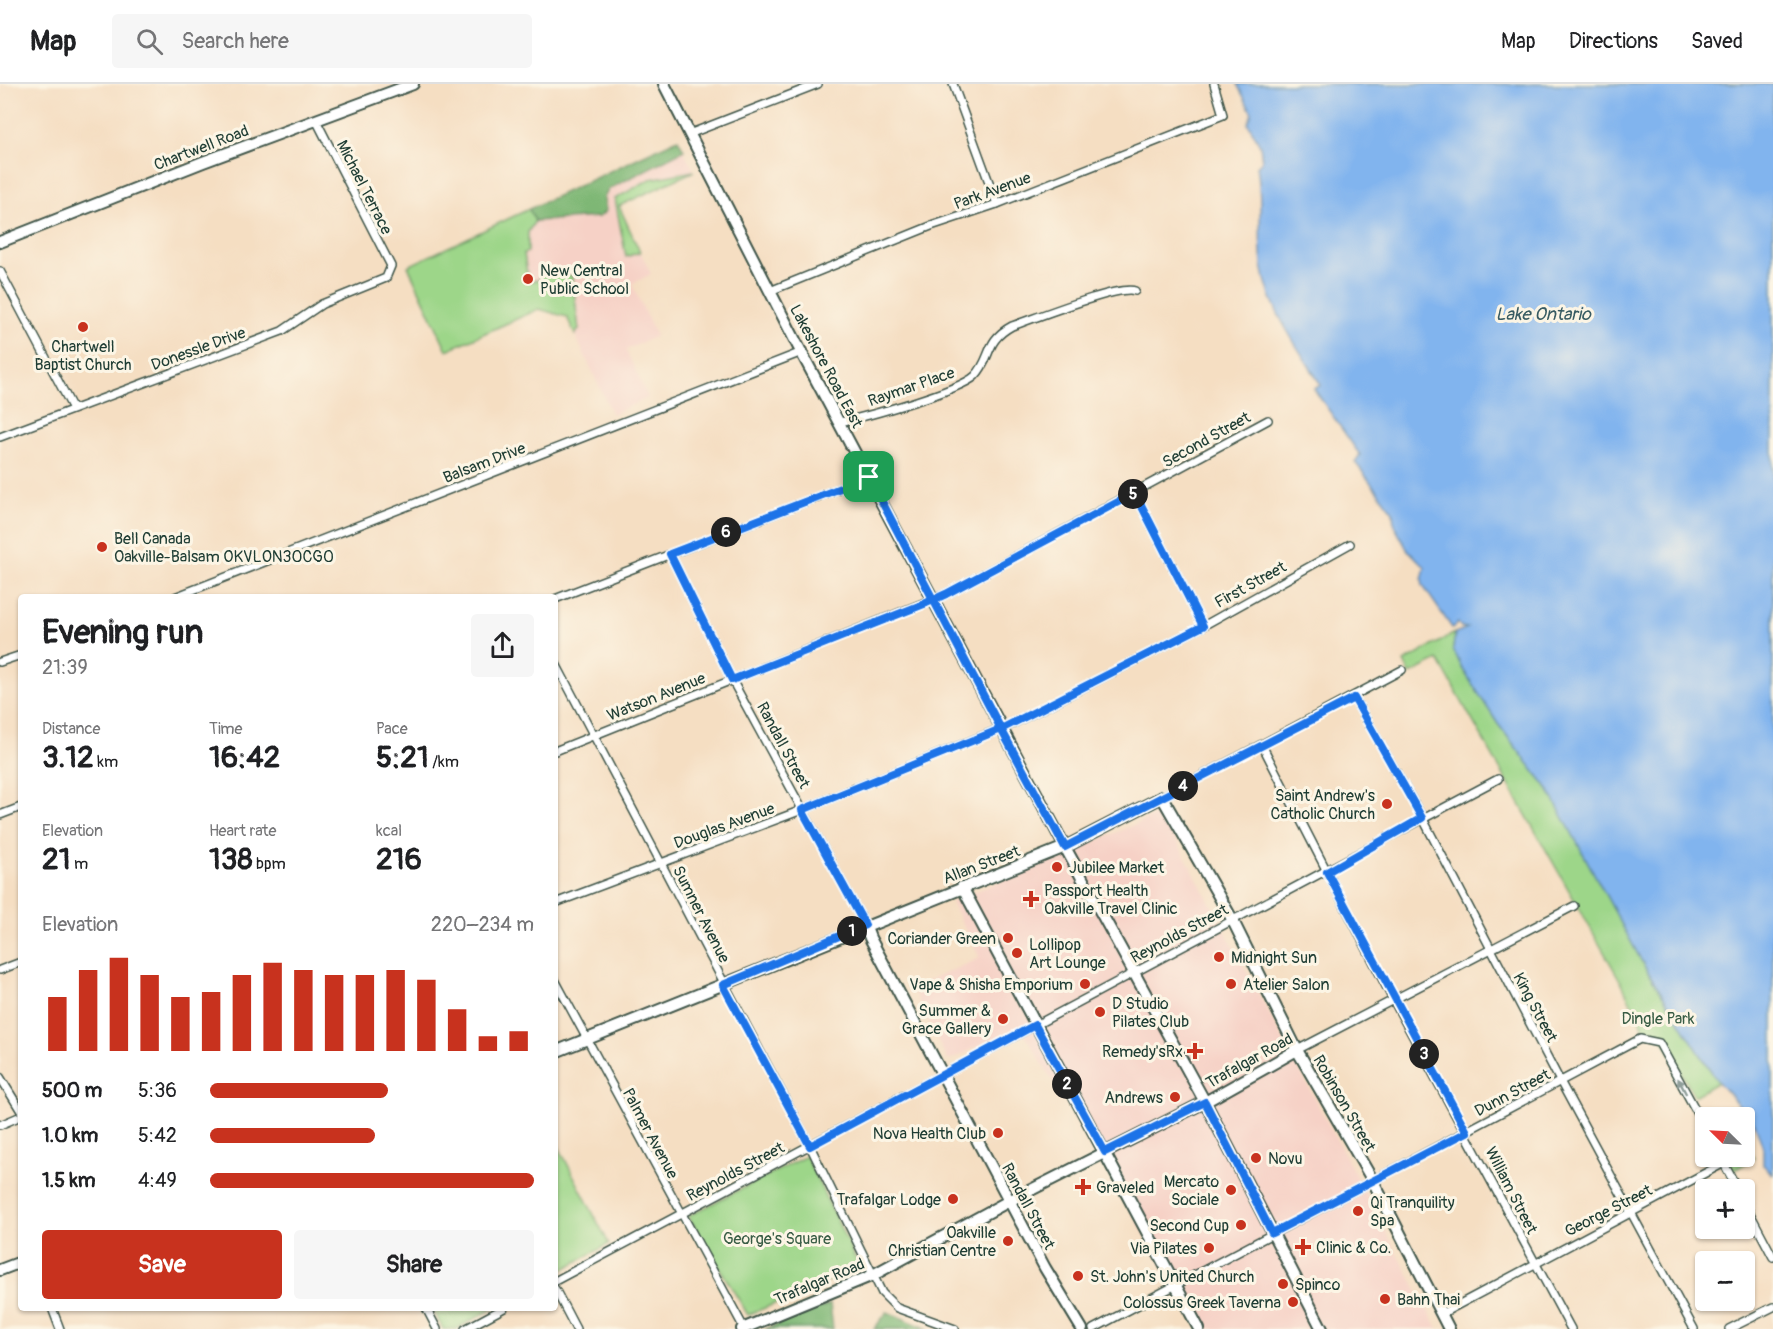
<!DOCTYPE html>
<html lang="en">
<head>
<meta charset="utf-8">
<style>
	:root { --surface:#fff; --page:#f6f6f6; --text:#202124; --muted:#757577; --line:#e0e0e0; --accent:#c8321e }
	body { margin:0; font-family:Pangolin,sans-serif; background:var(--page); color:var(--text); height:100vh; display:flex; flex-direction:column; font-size:22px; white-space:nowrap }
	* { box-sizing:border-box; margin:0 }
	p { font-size:20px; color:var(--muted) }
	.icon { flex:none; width:33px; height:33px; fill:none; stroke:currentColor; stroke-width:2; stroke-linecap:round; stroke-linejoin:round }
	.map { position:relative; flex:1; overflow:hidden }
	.side { position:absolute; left:18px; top:510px; width:540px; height:717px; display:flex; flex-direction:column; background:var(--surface); border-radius:6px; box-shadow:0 2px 4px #0004 }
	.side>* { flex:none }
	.needle { width:39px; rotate:294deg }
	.buttons { position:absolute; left:1695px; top:1023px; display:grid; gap:12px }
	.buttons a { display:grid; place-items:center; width:60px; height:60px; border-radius:6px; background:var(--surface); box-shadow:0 2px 4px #0004; font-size:30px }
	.pin { position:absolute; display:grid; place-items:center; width:51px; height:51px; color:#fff; margin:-26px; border-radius:12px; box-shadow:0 3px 9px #0006 }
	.km { position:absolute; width:30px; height:30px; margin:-15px; border-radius:50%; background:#222; color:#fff; font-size:16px; line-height:30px; text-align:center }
	.round { display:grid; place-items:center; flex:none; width:63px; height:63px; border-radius:6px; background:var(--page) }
	.head { display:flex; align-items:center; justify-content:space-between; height:102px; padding:0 24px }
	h1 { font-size:33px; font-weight:700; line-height:45px }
	.metrics { display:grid; grid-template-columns:repeat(3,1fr); gap:9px; height:102px; padding:6px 24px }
	.metrics div { display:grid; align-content:center }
	.metrics b { font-size:30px; font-weight:700 }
	.metrics small { font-size:16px; font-weight:400 }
	.metrics p { font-size:16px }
	.chart { height:168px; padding:12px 24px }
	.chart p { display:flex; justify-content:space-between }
	.chart svg { width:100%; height:108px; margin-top:6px; stroke:var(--accent); stroke-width:6 }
	.primary-button { display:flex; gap:12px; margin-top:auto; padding:12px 24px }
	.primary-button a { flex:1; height:69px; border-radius:6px; background:var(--accent); color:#fff; font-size:24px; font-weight:700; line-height:69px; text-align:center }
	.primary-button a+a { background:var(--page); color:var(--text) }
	ul { padding:0 24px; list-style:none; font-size:20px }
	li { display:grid; grid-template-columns:96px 72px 1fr; align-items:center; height:45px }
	li i { height:15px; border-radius:8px; background:var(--accent) }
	header { display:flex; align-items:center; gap:36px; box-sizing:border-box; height:84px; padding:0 30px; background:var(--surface); border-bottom:2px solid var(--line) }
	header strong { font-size:28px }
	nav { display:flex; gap:33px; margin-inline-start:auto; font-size:21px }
	.search { width:420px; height:54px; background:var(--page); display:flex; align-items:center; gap:15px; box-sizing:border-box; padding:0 21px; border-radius:6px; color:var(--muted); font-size:22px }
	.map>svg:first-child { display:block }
	.built { fill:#f6d1c6 }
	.green { fill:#9dd689; stroke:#5e8a5e; stroke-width:1.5 }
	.forest { fill:#7eb775; stroke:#4e7a54; stroke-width:1.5 }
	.water { fill:#81b4ee; stroke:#507891; stroke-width:1.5 }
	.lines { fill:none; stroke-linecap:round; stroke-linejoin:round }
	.street-casing { stroke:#3f5549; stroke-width:10 }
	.secondary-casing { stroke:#3f5549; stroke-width:14 }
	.primary-casing { stroke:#3f5549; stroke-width:14 }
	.street { stroke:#fff; stroke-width:7 }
	.secondary { stroke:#fff; stroke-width:10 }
	.primary { stroke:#fff; stroke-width:10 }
	.oneway { fill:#8f9e9a }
	.route-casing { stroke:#fff; stroke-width:12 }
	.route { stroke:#1a73e8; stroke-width:8 }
	.poi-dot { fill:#c8321e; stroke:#fcf5e5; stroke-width:2 }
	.labels { text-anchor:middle; stroke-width:6; stroke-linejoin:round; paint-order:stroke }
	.street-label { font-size:16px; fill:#1f3d34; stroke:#fcf5e5 }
	.poi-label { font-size:16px; fill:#1f3d34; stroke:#fcf5e5; text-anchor:start }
	.park-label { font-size:16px; fill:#385c45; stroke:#fcf5e5 }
	.water-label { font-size:18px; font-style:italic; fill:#385b62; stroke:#fcf5e5 }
</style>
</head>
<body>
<header>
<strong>Map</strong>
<div class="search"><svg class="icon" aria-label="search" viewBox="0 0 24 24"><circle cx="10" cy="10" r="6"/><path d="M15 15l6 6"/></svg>Search here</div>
<nav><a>Map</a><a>Directions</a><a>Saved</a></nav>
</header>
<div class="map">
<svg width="1773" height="1245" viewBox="0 0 1773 1245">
	<rect width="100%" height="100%" fill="#fcf5e5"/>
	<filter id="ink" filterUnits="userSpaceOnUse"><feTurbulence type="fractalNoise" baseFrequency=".0167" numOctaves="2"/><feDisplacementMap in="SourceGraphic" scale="12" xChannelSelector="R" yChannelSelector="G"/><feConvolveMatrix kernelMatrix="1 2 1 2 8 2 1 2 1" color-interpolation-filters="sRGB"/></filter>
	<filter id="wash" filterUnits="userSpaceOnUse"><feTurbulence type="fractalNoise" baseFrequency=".008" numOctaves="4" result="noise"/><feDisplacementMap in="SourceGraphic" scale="24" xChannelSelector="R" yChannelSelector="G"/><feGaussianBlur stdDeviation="1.35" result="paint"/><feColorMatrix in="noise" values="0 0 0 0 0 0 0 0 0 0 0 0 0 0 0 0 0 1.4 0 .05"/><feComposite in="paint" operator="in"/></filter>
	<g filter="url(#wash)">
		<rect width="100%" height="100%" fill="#f5dec2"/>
		<g class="built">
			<path d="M678,55L694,87L619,122L651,190L632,200L656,252L626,266L648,314L612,330L567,233L539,225L447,266L408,182Z"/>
			<path d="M1162,729L1438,1245H1201L1020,942L948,977L912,904L980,874L951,818Z"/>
		</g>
		<g class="green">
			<path d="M694,87L619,122L640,168L626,173L615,115L650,95Z"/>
			<path d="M529,125L535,137L528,148V168L524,169L528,197L540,196V192L565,189L572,192L579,245L575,251L567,233L539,225L447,266L408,182Z"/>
			<path d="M1455,549L1453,565L1462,584L1498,640L1548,705L1646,885L1718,998L1694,1012L1662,954L1646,949L1621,898L1438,576L1410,590L1404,578Z"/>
			<path d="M555,1056L609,1160L555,1190Z"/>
			<path d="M1745,1059L1755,1074L1733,1087L1725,1073L1744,1072Z"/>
			<path d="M806,1072L860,1184L748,1231L688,1132Z"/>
			<path d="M432,1224H494L456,1245H443Z"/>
		</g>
		<g class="forest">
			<path d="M678,55L684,66L609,105L604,113L606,127L599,133L535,137L529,125Z"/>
			<path d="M830,1220L833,1245H765Z"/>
			<path d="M887,1228L928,1245H874Z"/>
		</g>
		<path class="water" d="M1237,0H1773V1090L1763,1081V1064L1755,1040L1718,998L1646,885L1548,705L1498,640L1462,584L1453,565L1455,549L1467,544L1461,543L1458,539L1452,544L1423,502L1422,496L1425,483L1407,465L1394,441L1393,428L1355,378L1360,371L1314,305L1321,301C1296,260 1263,218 1261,169C1259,139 1262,111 1257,82L1262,77L1260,61L1248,39L1252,29Z"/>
	</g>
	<g filter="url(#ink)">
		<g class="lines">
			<defs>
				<g id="street">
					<path d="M953,0L997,120"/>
					<path d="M689,50L818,0"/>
					<path d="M0,187L73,325"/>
					<path d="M770,207L931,142L997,120L1223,31L1214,0"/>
					<path d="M840,338C865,333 959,307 975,292C992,275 984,257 1012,242C1033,235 1120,200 1135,207"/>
					<path d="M0,353L282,247L322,220L386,194L391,182L316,36"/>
					<path d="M1135,409L1203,542"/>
					<path d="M670,470L732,596L865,841"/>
					<path d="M175,513L802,268"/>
					<path d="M555,515L869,393"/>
					<path d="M0,578L21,571"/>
					<path d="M555,578L810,1062L882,1209L897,1224L955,1245"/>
					<path d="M1354,614L1422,733L1560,997L1694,1245"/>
					<path d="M1262,661L1390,910L1571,1245"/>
					<path d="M555,667L946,510L1268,336"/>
					<path d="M1162,713L1402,586"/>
					<path d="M0,731L21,723"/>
					<path d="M555,819L802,726L1012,640L1203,542L1350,460"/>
					<path d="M0,886L21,878"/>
					<path d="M555,896L744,1244"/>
					<path d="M1297,966L1574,822"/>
					<path d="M0,993L21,1027"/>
					<path d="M0,1041L21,1032"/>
					<path d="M1720,1072L1738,1106"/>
					<path d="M1744,1118L1773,1173"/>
					<path d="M555,1197L1498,695"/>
					<path d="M555,1205L576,1245"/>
					<path d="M52,1224L60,1245"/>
					<path d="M426,1224L437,1245"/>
					<path d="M1441,1230L1724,1079"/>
					<path d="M465,1245L504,1224"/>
					<path d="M1093,1245L1640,955L1659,959L1706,1045"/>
					<path d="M1729,1245L1773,1223"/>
				</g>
				<g id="secondary">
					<path d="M0,158L203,78L413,0"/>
					<path d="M962,803L1199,1245"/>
					<path d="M865,841L870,854L1045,1184L1082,1245"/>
					<path d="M555,968L1065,763L1162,713L1232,835L1297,966L1373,1097L1449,1245"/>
					<path d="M1205,1018L1297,966"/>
					<path d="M0,1186L21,1178"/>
				</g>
				<g id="primary">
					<path d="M664,0L798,262L1065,763L1205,1018L1322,1245"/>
					<path d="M742,1245L873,1191L1009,1117L1205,1018"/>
				</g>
			</defs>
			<use href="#street" class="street-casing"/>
			<use href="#secondary" class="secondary-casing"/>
			<use href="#primary" class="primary-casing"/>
			<use href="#street" class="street"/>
			<use href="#secondary" class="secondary"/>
			<use href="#primary" class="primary"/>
		</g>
		<defs><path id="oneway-solid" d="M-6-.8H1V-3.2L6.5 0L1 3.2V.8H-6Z" transform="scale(1.5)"/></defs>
		<use class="oneway" href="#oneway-solid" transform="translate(1682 1002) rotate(-118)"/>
	</g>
	<g class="lines" filter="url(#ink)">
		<defs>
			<path id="route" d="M869,393L1001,645L802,726L865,841L723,901L810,1062L1035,941L1105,1068L1205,1018L1272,1149L1467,1048L1327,788L1422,734L1354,614L1065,763L1001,645L1203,542L1135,409L946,510L924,520L732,596L670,470L869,393"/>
		</defs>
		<use href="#route" class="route-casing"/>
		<use href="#route" class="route"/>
	</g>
	<g class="poi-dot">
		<circle cx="528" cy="195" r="6"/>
		<circle cx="83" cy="243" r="6"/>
		<circle cx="102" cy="463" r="6"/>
		<circle cx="1387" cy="720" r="6"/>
		<circle cx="1057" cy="783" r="6"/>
		<path d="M1028 806h6v6h6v6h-6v6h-6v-6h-6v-6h6z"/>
		<circle cx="1008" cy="854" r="6"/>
		<circle cx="1017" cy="869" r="6"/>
		<circle cx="1219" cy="873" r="6"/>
		<circle cx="1085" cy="900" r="6"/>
		<circle cx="1231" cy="900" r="6"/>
		<circle cx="1100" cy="928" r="6"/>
		<circle cx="1003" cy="935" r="6"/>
		<path d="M1192 958h6v6h6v6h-6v6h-6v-6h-6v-6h6z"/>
		<circle cx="1175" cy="1013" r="6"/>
		<circle cx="998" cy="1049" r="6"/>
		<circle cx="1256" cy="1074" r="6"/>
		<path d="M1080 1094h6v6h6v6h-6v6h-6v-6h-6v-6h6z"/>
		<circle cx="1231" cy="1106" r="6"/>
		<circle cx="953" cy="1115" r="6"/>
		<circle cx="1358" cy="1127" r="6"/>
		<circle cx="1241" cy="1141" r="6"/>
		<circle cx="1008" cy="1157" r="6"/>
		<path d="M1300 1154h6v6h6v6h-6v6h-6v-6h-6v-6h6z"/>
		<circle cx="1209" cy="1164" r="6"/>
		<circle cx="1078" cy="1192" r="6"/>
		<circle cx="1283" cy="1200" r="6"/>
		<circle cx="1385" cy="1215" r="6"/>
		<circle cx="1293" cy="1218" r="6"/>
	</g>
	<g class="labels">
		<g class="street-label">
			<text transform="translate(201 63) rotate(-21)" y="6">Chartwell Road</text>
			<text transform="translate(365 103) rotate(63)" y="6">Michael Terrace</text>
			<text transform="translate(992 106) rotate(-20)" y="6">Park Avenue</text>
			<text transform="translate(198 264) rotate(-20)" y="6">Donessle Drive</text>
			<text transform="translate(827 282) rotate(62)" y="6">Lakeshore Road East</text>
			<text transform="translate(911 302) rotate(-19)" y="6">Raymar Place</text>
			<text transform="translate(1206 355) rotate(-29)" y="6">Second Street</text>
			<text transform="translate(484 378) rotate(-21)" y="6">Balsam Drive</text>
			<text transform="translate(1250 500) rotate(-29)" y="6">First Street</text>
			<text transform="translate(656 612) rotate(-22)" y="6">Watson Avenue</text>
			<text transform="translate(784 661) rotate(62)" y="6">Randall Street</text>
			<text transform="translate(724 741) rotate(-20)" y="6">Douglas Avenue</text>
			<text transform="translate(981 780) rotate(-21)" y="6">Allan Street</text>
			<text transform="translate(702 830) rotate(63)" y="6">Sumner Avenue</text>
			<text transform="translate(1179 849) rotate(-28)" y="6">Reynolds Street</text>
			<text transform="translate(1536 923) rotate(62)" y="6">King Street</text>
			<text transform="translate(1249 976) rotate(-29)" y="6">Trafalgar Road</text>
			<text transform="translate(1512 1008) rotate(-28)" y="6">Dunn Street</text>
			<text transform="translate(1345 1019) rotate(60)" y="6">Robinson Street</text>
			<text transform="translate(651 1049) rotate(62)" y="6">Palmer Avenue</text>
			<text transform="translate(735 1087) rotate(-28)" y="6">Reynolds Street</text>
			<text transform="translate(1512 1106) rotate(63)" y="6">William Street</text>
			<text transform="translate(1029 1122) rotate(62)" y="6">Randall Street</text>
			<text transform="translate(1608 1126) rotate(-27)" y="6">George Street</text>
			<text transform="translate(819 1197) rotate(-23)" y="6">Trafalgar Road</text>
		</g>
		<g class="poi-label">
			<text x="540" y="192">New Central<tspan x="540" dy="18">Public School</tspan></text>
			<text x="83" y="268" text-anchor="middle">Chartwell<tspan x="83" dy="18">Baptist Church</tspan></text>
			<text x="114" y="460">Bell Canada<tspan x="114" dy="18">Oakville-Balsam OKVLON30CG0</tspan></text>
			<text x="1375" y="717" text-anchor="end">Saint Andrew's<tspan x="1375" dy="18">Catholic Church</tspan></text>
			<text x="1069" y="789">Jubilee Market</text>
			<text x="1044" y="812">Passport Health<tspan x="1044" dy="18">Oakville Travel Clinic</tspan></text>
			<text x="996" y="860" text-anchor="end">Coriander Green</text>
			<text x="1029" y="866">Lollipop<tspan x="1029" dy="18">Art Lounge</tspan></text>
			<text x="1231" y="879">Midnight Sun</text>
			<text x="1073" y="906" text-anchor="end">Vape &amp; Shisha Emporium</text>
			<text x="1243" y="906">Atelier Salon</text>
			<text x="1112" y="925">D Studio<tspan x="1112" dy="18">Pilates Club</tspan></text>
			<text x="991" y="932" text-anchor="end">Summer &amp;<tspan x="991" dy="18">Grace Gallery</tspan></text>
			<text x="1183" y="973" text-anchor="end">Remedy'sRx</text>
			<text x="1163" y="1019" text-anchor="end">Andrews</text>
			<text x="986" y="1055" text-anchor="end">Nova Health Club</text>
			<text x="1268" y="1080">Novu</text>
			<text x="1219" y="1103" text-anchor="end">Mercato<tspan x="1219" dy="18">Sociale</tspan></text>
			<text x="1096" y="1109">Graveled</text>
			<text x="941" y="1121" text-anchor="end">Trafalgar Lodge</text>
			<text x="1370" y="1124">Qi Tranquility<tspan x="1370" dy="18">Spa</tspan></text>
			<text x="1229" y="1147" text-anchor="end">Second Cup</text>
			<text x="996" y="1154" text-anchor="end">Oakville<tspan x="996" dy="18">Christian Centre</tspan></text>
			<text x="1316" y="1169">Clinic &amp; Co.</text>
			<text x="1197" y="1170" text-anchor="end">Via Pilates</text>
			<text x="1090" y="1198">St. John's United Church</text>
			<text x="1295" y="1206">Spinco</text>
			<text x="1397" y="1221">Bahn Thai</text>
			<text x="1281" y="1224" text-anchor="end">Colossus Greek Taverna</text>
		</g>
		<g class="park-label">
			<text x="1658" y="940">Dingle Park</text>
			<text x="777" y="1160">George's Square</text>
		</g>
		<g class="water-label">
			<text x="1543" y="236">Lake Ontario</text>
		</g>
	</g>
</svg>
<div class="buttons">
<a><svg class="needle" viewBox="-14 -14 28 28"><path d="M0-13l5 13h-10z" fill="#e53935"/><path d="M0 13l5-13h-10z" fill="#757577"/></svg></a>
<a>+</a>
<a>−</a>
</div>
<div class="pin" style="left:869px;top:393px;background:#1e9e55"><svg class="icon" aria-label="arrive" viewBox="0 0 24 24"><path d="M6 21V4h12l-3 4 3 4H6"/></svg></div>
<b class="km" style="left:852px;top:847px">1</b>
<b class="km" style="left:1067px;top:1000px">2</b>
<b class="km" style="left:1424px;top:970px">3</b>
<b class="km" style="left:1183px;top:702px">4</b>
<b class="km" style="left:1133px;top:410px">5</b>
<b class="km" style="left:726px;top:448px">6</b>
<section class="side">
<div class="head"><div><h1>Evening run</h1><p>21:39</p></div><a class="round"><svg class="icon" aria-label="share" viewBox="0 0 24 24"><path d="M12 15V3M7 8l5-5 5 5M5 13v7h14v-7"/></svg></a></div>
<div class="metrics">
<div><p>Distance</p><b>3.12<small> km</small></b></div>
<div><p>Time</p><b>16:42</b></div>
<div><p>Pace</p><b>5:21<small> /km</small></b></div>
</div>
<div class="metrics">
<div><p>Elevation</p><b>21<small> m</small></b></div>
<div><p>Heart rate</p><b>138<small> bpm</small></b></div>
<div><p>kcal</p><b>216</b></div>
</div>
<div class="chart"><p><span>Elevation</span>220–234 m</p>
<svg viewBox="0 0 160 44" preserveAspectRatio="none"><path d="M5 44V22M15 44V11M25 44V6M35 44V13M45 44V22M55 44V20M65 44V13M75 44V8M85 44V11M95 44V13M105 44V13M115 44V11M125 44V15M135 44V27M145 44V38M155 44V36"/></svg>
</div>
<ul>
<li><b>500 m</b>5:36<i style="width:55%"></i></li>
<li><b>1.0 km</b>5:42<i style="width:51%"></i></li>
<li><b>1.5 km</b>4:49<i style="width:100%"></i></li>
</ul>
<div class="primary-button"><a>Save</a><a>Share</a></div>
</section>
</div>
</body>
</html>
